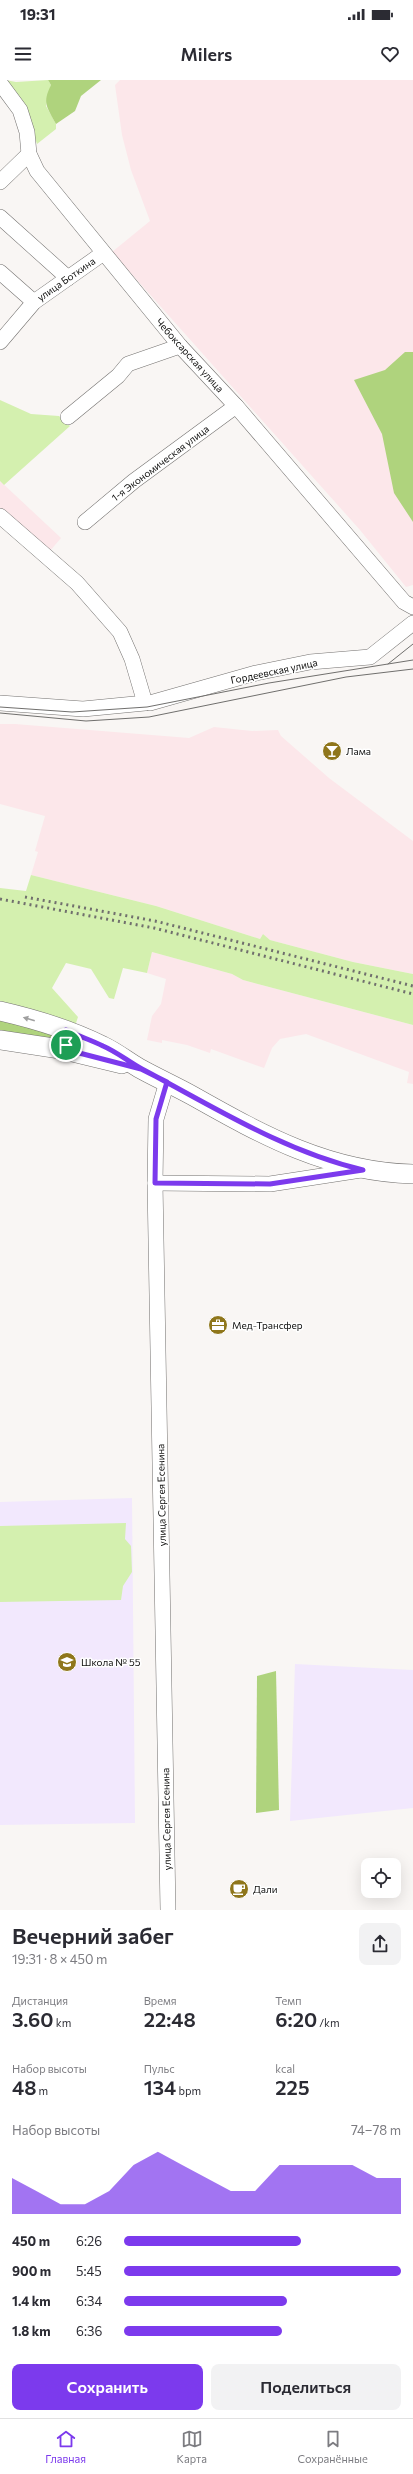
<!DOCTYPE html>
<html lang="ru">
<head>
<meta charset="utf-8">
<style>
	:root { --surface:#fff; --page:#f2f2f3; --text:#2b2b33; --muted:#7c7c81; --line:#e1e1e2; --accent:#7c3aed }
	body { margin:0; font-family:Commissioner,sans-serif; background:var(--page); color:var(--text); height:100vh; display:flex; flex-direction:column; font-size:15px; white-space:nowrap }
	* { box-sizing:border-box; margin:0 }
	p { font-size:13px; color:var(--muted) }
	.icon { flex:none; width:22px; height:22px; fill:none; stroke:currentColor; stroke-width:2; stroke-linecap:round; stroke-linejoin:round }
	.map { position:relative; height:1830px; overflow:hidden }
	.drawer { display:flex; flex-direction:column; background:var(--surface); flex:1 }
	.drawer>* { flex:none }
	.buttons { position:absolute; left:361px; top:1778px; display:grid; gap:8px }
	.buttons a { display:grid; place-items:center; width:40px; height:40px; border-radius:8px; background:var(--surface); box-shadow:0 4px 16px #0002; font-size:20px }
	.pin { position:absolute; display:grid; place-items:center; width:34px; height:34px; color:#fff; margin:-17px; border:2px solid #fff; border-radius:50%; box-shadow:0 1px 4px #0007 }
	.round { display:grid; place-items:center; flex:none; width:42px; height:42px; border-radius:8px; background:var(--page) }
	.head { display:flex; align-items:center; justify-content:space-between; height:68px; padding:0 12px }
	h1 { font-size:22px; font-weight:600; line-height:30px }
	.figures { display:grid; grid-template-columns:repeat(3,1fr); gap:6px; height:68px; padding:4px 12px }
	.figures div { display:grid; align-content:center }
	.figures b { font-size:20px; font-weight:600 }
	.figures small { font-size:11px; font-weight:400 }
	.figures p { font-size:11px }
	.chart { height:112px; padding:8px 12px }
	.chart p { display:flex; justify-content:space-between }
	.chart svg { width:100%; height:72px; margin-top:4px; fill:var(--accent); opacity:.7 }
	.cta { display:flex; gap:8px; margin-top:auto; padding:8px 12px }
	.cta a { flex:1; height:46px; border-radius:8px; background:var(--accent); color:#fff; font-size:16px; font-weight:600; line-height:46px; text-align:center }
	.cta a+a { background:var(--page); color:var(--text) }
	ul { padding:0 12px; list-style:none; font-size:13px }
	li { display:grid; grid-template-columns:64px 48px 1fr; align-items:center; height:30px }
	li i { height:10px; border-radius:5px; background:var(--accent) }
	.status { display:flex; justify-content:space-between; align-items:center; height:28px; padding:0 20px; background:var(--surface); direction:ltr }
	.status svg { height:11px; fill:currentColor }
	header { display:flex; justify-content:space-between; align-items:center; height:52px; padding:0 12px; background:var(--surface); font-size:18px; font-weight:600 }
	.dock { display:flex; justify-content:space-around; align-items:center; height:56px; border-top:1px solid var(--line); background:var(--surface); font-size:11px; color:var(--muted) }
	.dock a { display:grid; justify-items:center; gap:2px }
	.dock .active { color:var(--accent) }
	.map>svg:first-child { display:block }
	.industrial { fill:#fce7ea }
	.education { fill:#f2e8fd }
	.green { fill:#d4f0af }
	.forest { fill:#afd37d }
	.lines { fill:none; stroke-linecap:round; stroke-linejoin:round }
	.minor-casing { stroke:#747270; stroke-width:16 }
	.major-casing { stroke:#747270; stroke-width:20 }
	.minor { stroke:#fff; stroke-width:15 }
	.major { stroke:#fff; stroke-width:19 }
	.tram { stroke:#706f6d; stroke-width:1 }
	.rail { stroke:#706f6d; stroke-width:3; stroke-dasharray:2 4; stroke-linecap:butt }
	.oneway { fill:#9f9f9f }
	.route-casing { stroke:#fff; stroke-width:8 }
	.route { stroke:#7c3aed; stroke-width:5 }
	.labels { text-anchor:middle; stroke-width:3; stroke-linejoin:round; paint-order:stroke }
	.street-label { font-size:10px; fill:#0f0f0e; stroke:#fff }
	.poi-label { font-size:10px; fill:#0f0f0e; stroke:#fff; text-anchor:start }
</style>
</head>
<body>
<div class="status"><b>19:31</b><svg viewBox="0 0 49 12"><path d="M0 12V9h3v3zM5 12V6h3v6zM10 12V3h3v9zM15 12V0h3v12zM26 1h20v11H26zM47 4h2v5h-2z"/></svg></div>
<header><svg class="icon" aria-label="menu" viewBox="0 0 24 24"><path d="M4 6h16M4 12h16M4 18h16"/></svg>Milers<svg class="icon" aria-label="heart" viewBox="0 0 24 24"><path d="M12 20l-8-8c-3-5 5-10 8-4 3-6 11-1 8 4z"/></svg></header>
<div class="map">
<svg width="413" height="1830" viewBox="0 0 413 1830">
	<rect width="100%" height="100%" fill="#f9f6f4"/>
	<g class="industrial">
		<path d="M120,0H413V505L406,507L360,450L112,172L150,141L131,90L122,55L115,5Z"/>
		<path d="M0,401L61,458L49,472L0,430Z"/>
		<path d="M0,644H15L189,658L214,647L252,651L278,650L281,656L329,698L413,761V894L353,882L270,860L263,854L260,859L156,826L31,795L38,772L35,771L45,736L0,724Z"/>
		<path d="M152,872L232,894L243,900L413,945V1004L407,1003L409,992L306,954L280,959L272,968L264,988L211,969L210,973L187,965L162,960V963L147,960L152,936L161,924L166,899L147,893Z"/>
	</g>
	<g class="education">
		<path d="M132,1418L135,1743L0,1745V1422Z"/>
		<path d="M295,1584L413,1590V1728L290,1741Z"/>
	</g>
	<g class="green">
		<path d="M5,0L16,2L48,0L51,5L46,26L56,44V49L37,64L22,22Z"/>
		<path d="M0,320L31,334L59,336L70,346L4,405L0,401Z"/>
		<path d="M31,795L156,826L260,859L263,854L270,860L353,882L413,894V945L243,900L232,894L152,872L147,893L123,888L114,919L109,918L91,889L66,883L52,908L78,937L75,946L0,923V808L26,811Z"/>
		<path d="M126,1443L125,1459L131,1466L132,1492L123,1506L121,1520L0,1522V1446Z"/>
	</g>
	<g class="forest">
		<path d="M48,0H101L81,16L75,31L56,44C47,27 42,23 51,5Z"/>
		<path d="M405,272H413V442L394,413L382,354L354,300L385,290Z"/>
		<path d="M0,940L62,954L59,964L0,955Z"/>
		<path d="M276,1591L279,1730L256,1733L257,1596Z"/>
	</g>
	<g class="lines">
		<defs>
			<g id="minor">
				<path d="M0,3L20,30L27,52L29,74L37,91L180,266L236,326L404,522L413,527"/>
				<path d="M0,102L29,74"/>
				<path d="M0,137L68,198"/>
				<path d="M0,192L34,222"/>
				<path d="M0,262L34,222L102,174"/>
				<path d="M68,337L118,296L128,284L180,266"/>
				<path d="M0,436L77,503L120,552L132,579L145,623L83,629L0,623"/>
				<path d="M85,442L134,401L236,326"/>
				<path d="M150,623L256,593L310,582L370,577L413,543"/>
				<path d="M167,1002L156,1039L155,1103L168,1830"/>
				<path d="M155,1103L270,1104L361,1090"/>
			</g>
			<g id="major">
				<path d="M0,931C35,939 71,950 103,966C116,972 127,981 139,988C157,998 175,1006 193,1016C264,1056 329,1092 413,1094"/>
				<path d="M0,960L60,969L122,984"/>
			</g>
		</defs>
		<use href="#minor" class="minor-casing"/>
		<use href="#major" class="major-casing"/>
		<use href="#minor" class="minor"/>
		<use href="#major" class="major"/>
		<g class="tram">
			<path d="M388,584L413,564"/>
			<path d="M0,627L72,632L147,627L269,603L413,580"/>
			<path d="M0,633L86,641L149,637L346,597L413,589"/>
		</g>
		<g class="rail">
			<path d="M25,817L155,841L413,906"/>
			<path d="M0,819L154,848L413,914"/>
		</g>
	</g>
	<defs><path id="oneway-solid" d="M-6-.8H1V-3.2L6.5 0L1 3.2V.8H-6Z"/></defs>
	<use class="oneway" href="#oneway-solid" transform="translate(29 939) rotate(-164)"/>
	<g class="lines">
		<defs>
			<path id="route" d="M66,965L60,968L141,989L167,1002L156,1039L155,1103L270,1104L363,1090C283,1071 214,1027 142,989C129,982 117,972 103,966C91,960 78,956 66,950L69,958L66,965"/>
		</defs>
		<use href="#route" class="route-casing"/>
		<use href="#route" class="route"/>
	</g>
	<defs>
		<symbol id="bar-disc" viewBox="-11 -11 22 22"><circle r="9.5" fill="#8f761b" stroke="#fff"/><path d="M-6-5H6L.8 .8V4.5H3.5V6h-7V4.5H-.8V.8Z" fill="#fff"/></symbol>
		<symbol id="office-disc" viewBox="-11 -11 22 22"><circle r="9.5" fill="#8f761b" stroke="#fff"/><path d="M-6-3h4V-5.5h4V-3h4V5H-6ZM-1-4.5V-3h2v-1.5ZM-6 0V1H6V0Z" fill="#fff"/></symbol>
		<symbol id="school-disc" viewBox="-11 -11 22 22"><circle r="9.5" fill="#8f761b" stroke="#fff"/><path d="M0-5L7-2L0 1L-7-2ZM-4 1L0 2.5L4 1V4Q0 6-4 4Z" fill="#fff"/></symbol>
		<symbol id="cafe-disc" viewBox="-11 -11 22 22"><circle r="9.5" fill="#8f761b" stroke="#fff"/><path d="M-5.5-4.5H6V0H3Q3 3.5 0 3.5H-2.5Q-5.5 3.5-5.5 0ZM3-3.2v2h1.7v-2ZM-6 4.5H4V6H-6Z" fill="#fff"/></symbol>
	</defs>
	<g fill-rule="evenodd">
		<use href="#bar-disc" x="321" y="660" width="22" height="22"/>
		<use href="#office-disc" x="207" y="1234" width="22" height="22"/>
		<use href="#school-disc" x="56" y="1571" width="22" height="22"/>
		<use href="#cafe-disc" x="228" y="1798" width="22" height="22"/>
	</g>
	<g class="labels">
		<g class="street-label">
			<text transform="translate(66 199) rotate(-35)" y="4">улица Боткина</text>
			<text transform="translate(190 275) rotate(48)" y="4">Чебоксарская улица</text>
			<text transform="translate(160 383) rotate(-37)" y="4">1-я Экономическая улица</text>
			<text transform="translate(274 591) rotate(-12)" y="4">Гордеевская улица</text>
			<text transform="translate(161 1415) rotate(-91)" y="4">улица Сергея Есенина</text>
			<text transform="translate(166 1739) rotate(-91)" y="4">улица Сергея Есенина</text>
		</g>
		<g class="poi-label">
			<text x="346" y="675">Лама</text>
			<text x="232" y="1249">Мед-Трансфер</text>
			<text x="81" y="1586">Школа № 55</text>
			<text x="253" y="1813">Дали</text>
		</g>
	</g>
</svg>
<div class="buttons">
<a><svg class="icon" aria-label="locate" viewBox="0 0 24 24"><circle cx="12" cy="12" r="6"/><path d="M12 2v4M12 18v4M2 12h4M18 12h4"/></svg></a>
</div>
<div class="pin" style="left:66px;top:965px;background:#1e9e55"><svg class="icon" aria-label="arrive" viewBox="0 0 24 24"><path d="M6 21V4h12l-3 4 3 4H6"/></svg></div>
</div>
<section class="drawer">
<div class="head"><div><h1>Вечерний забег</h1><p>19:31 · 8 × 450 m</p></div><a class="round"><svg class="icon" aria-label="share" viewBox="0 0 24 24"><path d="M12 15V3M7 8l5-5 5 5M5 13v7h14v-7"/></svg></a></div>
<div class="figures">
<div><p>Дистанция</p><b>3.60<small> km</small></b></div>
<div><p>Время</p><b>22:48</b></div>
<div><p>Темп</p><b>6:20<small> /km</small></b></div>
</div>
<div class="figures">
<div><p>Набор высоты</p><b>48<small> m</small></b></div>
<div><p>Пульс</p><b>134<small> bpm</small></b></div>
<div><p>kcal</p><b>225</b></div>
</div>
<div class="chart"><p><span>Набор высоты</span>74–78 m</p>
<svg viewBox="0 0 160 44" preserveAspectRatio="none"><path d="M0 44V22L10 30L20 38L30 38L40 30L50 14L60 6L70 14L80 22L90 30L100 30L110 14L120 14L130 14L140 14L150 22L160 22V44z"/></svg>
</div>
<ul>
<li><b>450 m</b>6:26<i style="width:64%"></i></li>
<li><b>900 m</b>5:45<i style="width:100%"></i></li>
<li><b>1.4 km</b>6:34<i style="width:59%"></i></li>
<li><b>1.8 km</b>6:36<i style="width:57%"></i></li>
</ul>
<div class="cta"><a>Сохранить</a><a>Поделиться</a></div>
</section>
<nav class="dock">
<a class="active"><svg class="icon" aria-label="home" viewBox="0 0 24 24"><path d="M3 11l9-7 9 7M6 9v11h12V9"/></svg>Главная</a>
<a><svg class="icon" aria-label="map" viewBox="0 0 24 24"><path d="M3 6l6-2 6 2 6-2v14l-6 2-6-2-6 2zM9 4v14M15 6v14"/></svg>Карта</a>
<a><svg class="icon" aria-label="saved" viewBox="0 0 24 24"><path d="M7 4h10v16l-5-4-5 4z"/></svg>Сохранённые</a>
</nav>
</body>
</html>
